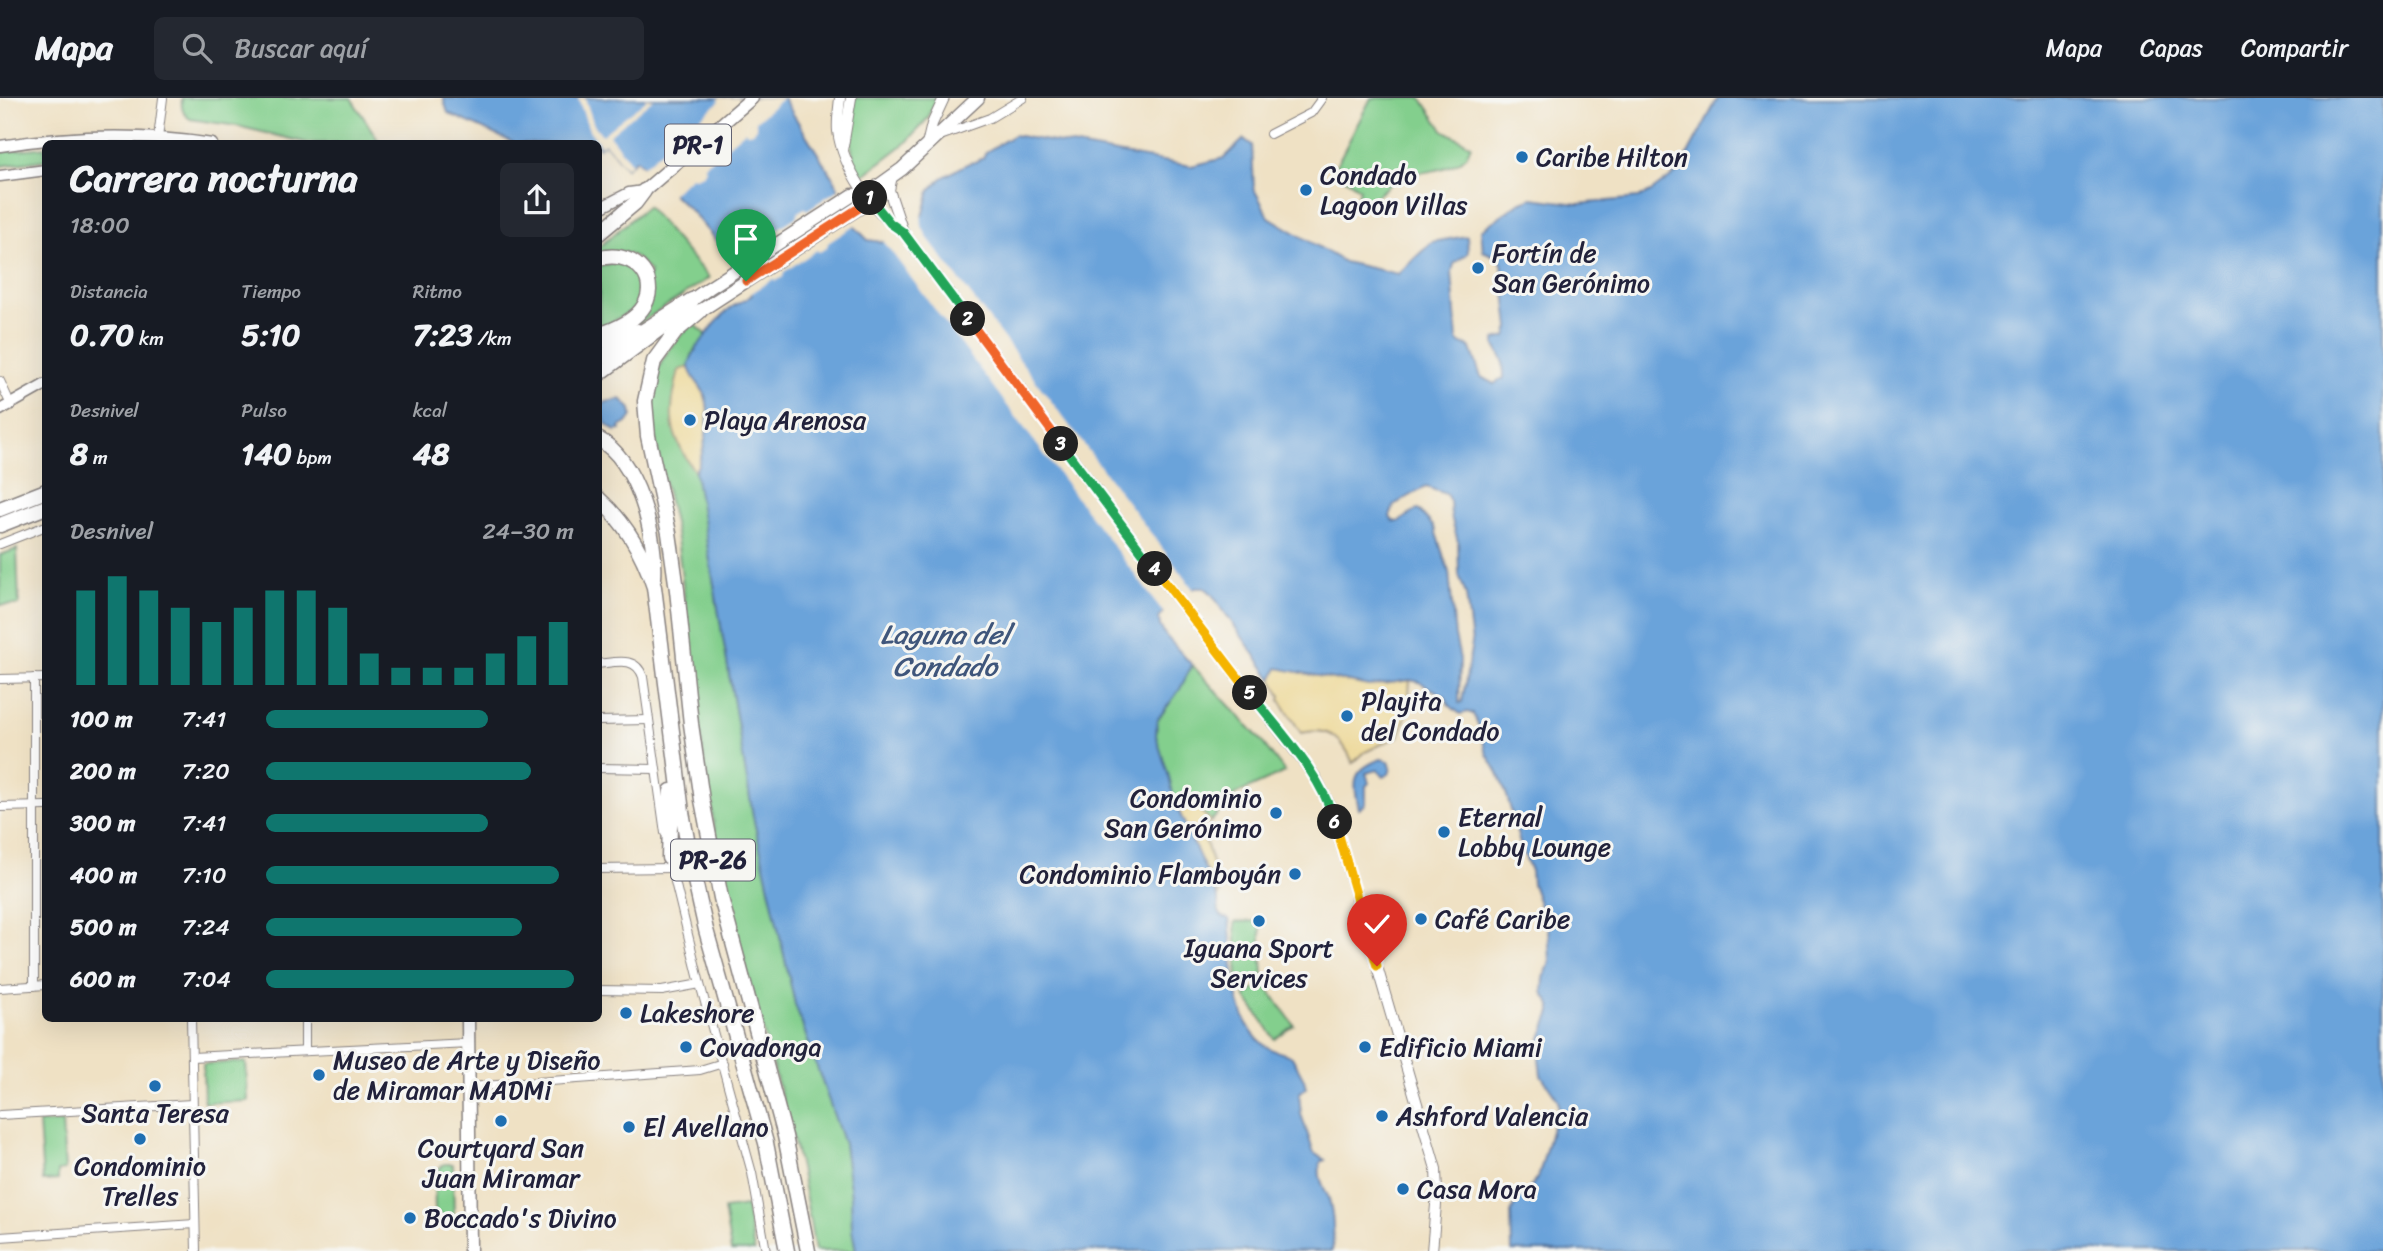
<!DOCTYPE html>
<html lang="es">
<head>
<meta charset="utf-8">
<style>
	:root { --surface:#171b24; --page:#242831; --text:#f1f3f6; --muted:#9ea1a6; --line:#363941; --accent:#0f766e }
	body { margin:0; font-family:Sriracha,sans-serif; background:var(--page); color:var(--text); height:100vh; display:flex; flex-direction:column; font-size:26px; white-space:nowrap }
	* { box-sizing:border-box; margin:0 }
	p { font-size:23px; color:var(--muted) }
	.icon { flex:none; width:38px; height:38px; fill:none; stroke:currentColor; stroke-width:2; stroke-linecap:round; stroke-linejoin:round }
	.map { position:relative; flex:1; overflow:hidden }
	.panel { position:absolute; left:42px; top:42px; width:560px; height:882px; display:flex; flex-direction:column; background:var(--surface); border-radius:10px; box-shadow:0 7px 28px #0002 }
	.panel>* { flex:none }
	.pin { position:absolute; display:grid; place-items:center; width:60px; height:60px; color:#fff; margin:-72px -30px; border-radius:50% 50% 50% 0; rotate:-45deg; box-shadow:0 0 7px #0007 }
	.pin .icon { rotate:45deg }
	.km { position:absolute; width:35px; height:35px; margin:-18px; border-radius:50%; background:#222; color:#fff; font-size:19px; line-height:35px; text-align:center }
	.round { display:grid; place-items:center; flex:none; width:74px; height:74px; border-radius:10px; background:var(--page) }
	.summary { display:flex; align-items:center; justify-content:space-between; height:119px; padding:0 28px }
	h1 { font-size:38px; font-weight:700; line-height:52px }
	.figures { display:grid; grid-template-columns:repeat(3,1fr); gap:10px; height:119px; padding:7px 28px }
	.figures div { display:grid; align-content:center }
	.figures b { font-size:30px; font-weight:700 }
	.figures small { font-size:19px; font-weight:400 }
	.figures p { font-size:19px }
	.chart { height:196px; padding:14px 28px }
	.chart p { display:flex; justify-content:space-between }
	.chart svg { width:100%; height:126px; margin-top:7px; stroke:var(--accent); stroke-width:6 }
	ul { padding:0 28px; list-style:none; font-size:23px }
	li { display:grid; grid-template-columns:112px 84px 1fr; align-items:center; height:52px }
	li i { height:18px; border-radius:9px; background:var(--accent) }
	header { display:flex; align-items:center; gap:42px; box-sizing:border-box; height:98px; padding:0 35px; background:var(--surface); border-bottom:2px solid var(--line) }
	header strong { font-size:33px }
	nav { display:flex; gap:38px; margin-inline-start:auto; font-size:24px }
	.search { width:490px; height:63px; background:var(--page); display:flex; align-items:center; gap:18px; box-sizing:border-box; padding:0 24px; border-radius:10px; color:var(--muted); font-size:26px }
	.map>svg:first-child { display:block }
	.green { fill:#83cf8d; stroke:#527864; stroke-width:2 }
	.sand { fill:#eeda9e; stroke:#887e6c; stroke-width:2 }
	.water { fill:#6ba3da; stroke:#46628a; stroke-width:2; fill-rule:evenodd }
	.pier { fill:#efe1c4 }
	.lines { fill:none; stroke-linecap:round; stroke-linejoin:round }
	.minor-casing { stroke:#888280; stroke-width:10 }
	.tertiary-casing { stroke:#888280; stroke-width:12 }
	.secondary-casing { stroke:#888280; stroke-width:13 }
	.primary-casing { stroke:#888280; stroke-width:15 }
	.motorway-casing { stroke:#888280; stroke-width:17 }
	.minor { stroke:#fff; stroke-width:8 }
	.tertiary { stroke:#fff; stroke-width:10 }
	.secondary { stroke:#fff; stroke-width:10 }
	.primary { stroke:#fff; stroke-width:12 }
	.motorway { stroke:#fff; stroke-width:14 }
	.split-1-casing { stroke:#fff; stroke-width:14 }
	.split-2-casing { stroke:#fff; stroke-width:14 }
	.split-3-casing { stroke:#fff; stroke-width:14 }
	.split-4-casing { stroke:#fff; stroke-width:14 }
	.split-5-casing { stroke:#fff; stroke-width:14 }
	.split-6-casing { stroke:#fff; stroke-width:14 }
	.split-7-casing { stroke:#fff; stroke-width:14 }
	.split-1 { stroke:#f0652b; stroke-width:9 }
	.split-2 { stroke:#22a559; stroke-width:9 }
	.split-3 { stroke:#f0652b; stroke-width:9 }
	.split-4 { stroke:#22a559; stroke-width:9 }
	.split-5 { stroke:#f5b400; stroke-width:9 }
	.split-6 { stroke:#22a559; stroke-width:9 }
	.split-7 { stroke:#f5b400; stroke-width:9 }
	.poi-dot { fill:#1f6fb2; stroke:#f6f6f2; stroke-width:2.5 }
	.labels { text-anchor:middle; stroke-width:6; stroke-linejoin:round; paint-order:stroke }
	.shield { fill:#f6f6f2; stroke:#626272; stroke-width:2 }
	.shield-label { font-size:24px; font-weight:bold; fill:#22223b }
	.poi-label { font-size:26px; fill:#22223b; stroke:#f6f6f2; text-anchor:start }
	.water-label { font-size:28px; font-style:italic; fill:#3f567b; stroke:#f6f6f2 }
</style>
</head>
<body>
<header>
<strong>Mapa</strong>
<div class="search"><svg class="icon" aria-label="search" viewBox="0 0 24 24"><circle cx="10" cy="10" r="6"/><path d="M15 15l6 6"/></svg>Buscar aquí</div>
<nav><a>Mapa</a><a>Capas</a><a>Compartir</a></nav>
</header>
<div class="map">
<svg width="2383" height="1153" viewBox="0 0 2383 1153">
	<rect width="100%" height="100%" fill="#f6f6f2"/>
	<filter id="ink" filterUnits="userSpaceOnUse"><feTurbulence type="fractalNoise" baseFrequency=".0143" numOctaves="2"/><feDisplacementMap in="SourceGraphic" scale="14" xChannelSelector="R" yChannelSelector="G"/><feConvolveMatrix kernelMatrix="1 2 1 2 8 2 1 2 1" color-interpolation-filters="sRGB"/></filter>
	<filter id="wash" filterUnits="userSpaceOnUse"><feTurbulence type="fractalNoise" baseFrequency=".00686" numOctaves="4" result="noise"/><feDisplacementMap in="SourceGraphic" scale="28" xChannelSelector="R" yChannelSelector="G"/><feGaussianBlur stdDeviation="1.57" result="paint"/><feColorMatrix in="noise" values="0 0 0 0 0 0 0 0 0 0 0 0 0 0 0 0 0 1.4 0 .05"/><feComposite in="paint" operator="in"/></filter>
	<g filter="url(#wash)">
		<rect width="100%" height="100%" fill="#efe1c4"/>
		<g class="green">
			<path d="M182,0H351L380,45H308L237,28L190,21C182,15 181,10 182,0Z"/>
			<path d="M854,0H937L928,20L908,43L865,76H861C846,50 850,27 854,0Z"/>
			<path d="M1371,0H1421L1443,32L1471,47C1469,51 1468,55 1466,58C1455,71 1415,78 1400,74L1397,80L1362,110L1355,105L1360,91L1337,75V66Z"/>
			<path d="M45,49V62L0,68V54Z"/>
			<path d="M647,108L709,180L634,229L650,174C633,153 625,152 599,156V149Z"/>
			<path d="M613,164C633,168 641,175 644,196L635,210L599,232V169Z"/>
			<path d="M693,225L707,237L691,257L709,308L702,359L695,374L753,718L795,906L844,1046L851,1097L852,1131L856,1153H815C809,1119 804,1083 795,1049C773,964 746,880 727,794C702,680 693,564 678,448C671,394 646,342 654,287C658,262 675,242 693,225Z"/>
			<path d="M17,451L19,507H0V457Z"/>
			<path d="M1192,567L1259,640L1285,674L1236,696L1211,723L1186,699L1175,705L1169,679L1156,638L1157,623L1180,591Z"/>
			<path d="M1260,823L1263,879L1238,880L1235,824Z"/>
			<path d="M1264,885L1294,927L1275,941L1245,898Z"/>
			<path d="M246,964L248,1003L204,1005L203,966Z"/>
			<path d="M62,1024L65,1072L58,1073V1082L43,1083L39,1025Z"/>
			<path d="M444,1066H453L454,1122H446L435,1113L434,1076Z"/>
			<path d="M746,1108L754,1153H731L724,1111Z"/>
		</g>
		<g class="sand">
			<path d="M689,269C693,280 701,287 705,298C713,316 704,356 695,374C667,334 668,318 679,272Z"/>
			<path d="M1278,570L1369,588L1410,582L1408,612L1399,638L1365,654L1353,665C1342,639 1329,629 1301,635L1280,602L1281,598L1272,581Z"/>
			<path d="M1186,699L1211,723L1202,731L1220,792L1218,800L1175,705Z"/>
		</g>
		<g class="water">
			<path d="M443,0H783L835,83L855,129L868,142L882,144L903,134L924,115L930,92L942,80L969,65L975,64L983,60L986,54L1014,37L1191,68L1224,60L1244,41L1252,47L1254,91L1269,119L1344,164L1398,176L1432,144L1467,138L1468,155L1454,166L1452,174L1457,241L1460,245L1471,250L1481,279L1494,286L1504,280L1503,262L1495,248V242L1506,239L1509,230L1502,166L1499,160L1483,153L1481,132L1519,105L1532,100L1578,106L1638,100L1651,94L1679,73L1718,0H2383V1153H1512L1511,1115L1516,1103L1527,1094L1539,1077L1552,1029L1559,1018L1558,1002L1541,977L1539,961L1541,940L1551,914V907L1543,894L1544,880L1550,864L1548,828L1545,814L1541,811L1532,786L1531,773L1520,746L1507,698L1498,675L1487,656L1478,626L1473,616L1468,614L1460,616L1449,607L1445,598L1419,584L1410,582L1369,588L1278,570L1272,581L1211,495L1205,490H1195L1164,513L1159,520L1160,528L1165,537L1192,567L1180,591L1157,622L1156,638L1169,679L1175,705L1218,800C1218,811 1217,819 1229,821C1234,860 1230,924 1267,949C1274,954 1284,954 1292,959L1304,981L1306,990L1299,995L1301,1016L1314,1055L1325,1062L1321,1064C1317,1076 1322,1086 1327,1096C1333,1108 1335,1140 1332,1153H856L852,1131L851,1097L844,1046L795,906L753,718L695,374C704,356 713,314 704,295C700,286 690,279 689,268C689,256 716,224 725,215C732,207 744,203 752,197L728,157L692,114L636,61L626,70L605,45L599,50L598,46L514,45L448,15ZM1426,389L1446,396L1450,403L1451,418L1458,444L1459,477L1466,497L1472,545L1462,604L1459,605L1460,561L1455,538L1449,474L1434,429L1418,411L1398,424L1393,423L1390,419L1394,407Z"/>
			<path d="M621,301L631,311L632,318L627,325L620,329L621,332L615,333L606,326L600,309L606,304Z"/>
			<path d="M1381,661L1389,663L1391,670L1389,676L1383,678L1378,672L1366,675L1369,685L1366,688V706L1359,711C1353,683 1351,672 1381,661Z"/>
		</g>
		<g class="pier">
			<path d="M578,0H585L594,27L602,37L646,2L645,0L653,1L609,37L631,65L626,70L605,45L601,48L589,32Z"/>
			<path d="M718,0H783L756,23V30L753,34L747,35L745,33L704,68L706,71L704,75L695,80L692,78L669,98L640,71L667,48L665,45L671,38L675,36L678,39L719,4Z"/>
			<path d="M842,89L857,126L828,145L827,150L819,154L817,152L784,174L783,179L775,183L773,181L735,206L734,205L747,196L727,163L752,148L751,146L757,140L762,141L796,119L798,114L805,110L807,112Z"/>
			<path d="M921,112L922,128L927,139L1196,495L1166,518L881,140L901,131Z"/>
		</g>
	</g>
	<g filter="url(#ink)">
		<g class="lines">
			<defs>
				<g id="minor">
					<path d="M1270,36L1311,15L1322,0"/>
					<path d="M940,38L990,20L1023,0"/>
					<path d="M158,40L163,0"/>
					<path d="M0,283L11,307"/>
					<path d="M0,446L46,428"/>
					<path d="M598,566C617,564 636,558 643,579L665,735"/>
					<path d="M34,580V888"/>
					<path d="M0,581L46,580"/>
					<path d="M598,623L649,622"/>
					<path d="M598,670L656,671"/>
					<path d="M0,709L46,708"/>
					<path d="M669,759L700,886L752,1075L766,1153"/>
					<path d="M598,771L672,770"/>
					<path d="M0,890L46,887"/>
					<path d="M598,892L662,893L700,886"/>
					<path d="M191,920L196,1153"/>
					<path d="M305,920V953"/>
					<path d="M192,959L468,945"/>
					<path d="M469,989L700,972L723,965"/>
					<path d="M0,1017L192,1006"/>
					<path d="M0,1139L195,1126"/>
				</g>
				<g id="tertiary">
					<path d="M840,0C839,11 837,22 838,33C843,70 873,114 903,134L1173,495L1316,680L1329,706L1336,728L1436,1071L1437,1095L1432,1153"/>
					<path d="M927,47L932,26L944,0"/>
					<path d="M843,48L851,0"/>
					<path d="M892,78L889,92L903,134"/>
				</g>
				<g id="secondary">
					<path d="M0,48C69,37 143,35 212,46"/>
					<path d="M0,78L46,72"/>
					<path d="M598,111L629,95L644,93"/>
					<path d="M598,247L638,231"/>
					<path d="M0,312L46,286"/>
				</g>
				<g id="primary">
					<path d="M644,93L752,0"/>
					<path d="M700,213L859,110L867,96"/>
					<path d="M598,278L684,214L692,202L709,190L853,97L867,96L902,71L978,0"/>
					<path d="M468,920L470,1153"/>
				</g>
				<g id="motorway">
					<path d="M598,136L635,105L644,93"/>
					<path d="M598,161C628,150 662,177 644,208C635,223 614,232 598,237"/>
					<path d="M700,213L676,233L654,263L645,303L648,338L669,435L677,492L691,626L702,702L721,800L785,1038L808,1153"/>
					<path d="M598,262L692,202"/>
					<path d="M598,341C638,362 657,439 654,480"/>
					<path d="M598,400C625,424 643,455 654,489L682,714L693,774L706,832L766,1045L787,1153"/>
					<path d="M0,411L46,393"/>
					<path d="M0,427L46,409"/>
					<path d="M669,760L671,693"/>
				</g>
			</defs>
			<use href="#minor" class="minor-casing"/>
			<use href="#tertiary" class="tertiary-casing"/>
			<use href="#secondary" class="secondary-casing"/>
			<use href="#primary" class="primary-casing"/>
			<use href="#motorway" class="motorway-casing"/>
			<use href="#minor" class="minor"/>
			<use href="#tertiary" class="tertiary"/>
			<use href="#secondary" class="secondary"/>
			<use href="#primary" class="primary"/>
			<use href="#motorway" class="motorway"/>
		</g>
	</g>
	<g class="lines" filter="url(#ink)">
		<defs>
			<path id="split-1" d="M746,183L859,110L867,96L870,100"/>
			<path id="split-2" d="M870,100L890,125L903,134L968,221"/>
			<path id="split-3" d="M968,221L1061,346"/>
			<path id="split-4" d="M1061,346L1155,471"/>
			<path id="split-5" d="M1155,471L1250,595"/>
			<path id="split-6" d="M1250,595C1281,635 1320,674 1335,724"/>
			<path id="split-7" d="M1335,724L1377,868"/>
		</defs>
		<use href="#split-1" class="split-1-casing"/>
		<use href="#split-2" class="split-2-casing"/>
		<use href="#split-3" class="split-3-casing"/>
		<use href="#split-4" class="split-4-casing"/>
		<use href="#split-5" class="split-5-casing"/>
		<use href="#split-6" class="split-6-casing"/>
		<use href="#split-7" class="split-7-casing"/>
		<use href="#split-1" class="split-1"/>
		<use href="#split-2" class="split-2"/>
		<use href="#split-3" class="split-3"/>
		<use href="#split-4" class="split-4"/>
		<use href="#split-5" class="split-5"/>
		<use href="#split-6" class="split-6"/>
		<use href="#split-7" class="split-7"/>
	</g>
	<g class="poi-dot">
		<circle cx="1522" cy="59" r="7"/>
		<circle cx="1306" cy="92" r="7"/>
		<circle cx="1478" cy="170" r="7"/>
		<circle cx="690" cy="322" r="7"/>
		<circle cx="1347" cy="618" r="7"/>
		<circle cx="1276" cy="715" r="7"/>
		<circle cx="1444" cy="734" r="7"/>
		<circle cx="1295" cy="776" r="7"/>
		<circle cx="1421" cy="821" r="7"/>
		<circle cx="1259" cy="823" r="7"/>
		<circle cx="626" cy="915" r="7"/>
		<circle cx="686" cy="949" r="7"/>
		<circle cx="1365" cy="949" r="7"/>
		<circle cx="319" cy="977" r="7"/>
		<circle cx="155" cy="988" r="7"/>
		<circle cx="1382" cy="1018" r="7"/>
		<circle cx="501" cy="1023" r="7"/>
		<circle cx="629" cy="1029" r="7"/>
		<circle cx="140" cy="1041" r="7"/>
		<circle cx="1403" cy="1091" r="7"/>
		<circle cx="410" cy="1120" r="7"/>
	</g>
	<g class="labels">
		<g class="shield">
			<rect x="665" y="26.5" width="66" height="41" rx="5"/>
			<rect x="671" y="741.5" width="84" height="41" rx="5"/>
		</g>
		<g class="shield-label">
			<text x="698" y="55">PR-1</text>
			<text x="713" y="770">PR-26</text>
		</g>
		<g class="poi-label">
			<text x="1536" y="68">Caribe Hilton</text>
			<text x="1320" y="86">Condado<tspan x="1320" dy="30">Lagoon Villas</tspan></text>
			<text x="1492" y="164">Fortín de<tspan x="1492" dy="30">San Gerónimo</tspan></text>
			<text x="704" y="331">Playa Arenosa</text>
			<text x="1361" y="612">Playita<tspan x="1361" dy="30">del Condado</tspan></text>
			<text x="1262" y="709" text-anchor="end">Condominio<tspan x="1262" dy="30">San Gerónimo</tspan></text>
			<text x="1458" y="728">Eternal<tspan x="1458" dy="30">Lobby Lounge</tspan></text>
			<text x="1281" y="785" text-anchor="end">Condominio Flamboyán</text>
			<text x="1435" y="830">Café Caribe</text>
			<text x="1259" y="859" text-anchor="middle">Iguana Sport<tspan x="1259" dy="30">Services</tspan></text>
			<text x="640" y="924">Lakeshore</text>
			<text x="700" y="958">Covadonga</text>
			<text x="1379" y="958">Edificio Miami</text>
			<text x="333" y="971">Museo de Arte y Diseño<tspan x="333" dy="30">de Miramar MADMi</tspan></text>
			<text x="155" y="1024" text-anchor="middle">Santa Teresa</text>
			<text x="1396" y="1027">Ashford Valencia</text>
			<text x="643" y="1038">El Avellano</text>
			<text x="501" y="1059" text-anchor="middle">Courtyard San<tspan x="501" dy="30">Juan Miramar</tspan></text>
			<text x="140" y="1077" text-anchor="middle">Condominio<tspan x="140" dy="30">Trelles</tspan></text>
			<text x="1417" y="1100">Casa Mora</text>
			<text x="424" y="1129">Boccado's Divino</text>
		</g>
		<g class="water-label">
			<text x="945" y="546">Laguna del<tspan x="945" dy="32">Condado</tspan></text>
		</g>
	</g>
</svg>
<div class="pin" style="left:746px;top:183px;background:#1e9e55"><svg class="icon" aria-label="arrive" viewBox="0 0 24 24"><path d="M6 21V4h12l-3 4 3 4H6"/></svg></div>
<div class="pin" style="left:1377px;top:868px;background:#d93025"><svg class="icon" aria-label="check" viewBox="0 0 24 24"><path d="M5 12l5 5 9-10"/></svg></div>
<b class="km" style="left:870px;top:100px">1</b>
<b class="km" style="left:968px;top:221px">2</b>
<b class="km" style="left:1061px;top:346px">3</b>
<b class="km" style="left:1155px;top:471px">4</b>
<b class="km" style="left:1250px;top:595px">5</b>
<b class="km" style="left:1335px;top:724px">6</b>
<section class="panel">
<div class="summary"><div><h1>Carrera nocturna</h1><p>18:00</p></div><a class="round"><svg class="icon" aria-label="share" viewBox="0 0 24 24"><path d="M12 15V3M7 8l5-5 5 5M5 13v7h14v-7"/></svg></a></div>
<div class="figures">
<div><p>Distancia</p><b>0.70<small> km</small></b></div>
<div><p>Tiempo</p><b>5:10</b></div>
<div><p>Ritmo</p><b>7:23<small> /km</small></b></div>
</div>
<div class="figures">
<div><p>Desnivel</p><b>8<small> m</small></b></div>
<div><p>Pulso</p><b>140<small> bpm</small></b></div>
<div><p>kcal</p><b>48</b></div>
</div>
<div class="chart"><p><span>Desnivel</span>24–30 m</p>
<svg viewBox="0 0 160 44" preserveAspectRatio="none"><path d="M5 44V11M15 44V6M25 44V11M35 44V17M45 44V22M55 44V17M65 44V11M75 44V11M85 44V17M95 44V33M105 44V38M115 44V38M125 44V38M135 44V33M145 44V27M155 44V22"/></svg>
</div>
<ul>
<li><b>100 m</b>7:41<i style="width:72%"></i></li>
<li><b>200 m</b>7:20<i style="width:86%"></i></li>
<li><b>300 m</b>7:41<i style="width:72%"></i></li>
<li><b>400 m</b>7:10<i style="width:95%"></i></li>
<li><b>500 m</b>7:24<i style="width:83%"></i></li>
<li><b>600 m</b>7:04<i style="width:100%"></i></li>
</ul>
</section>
</div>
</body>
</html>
